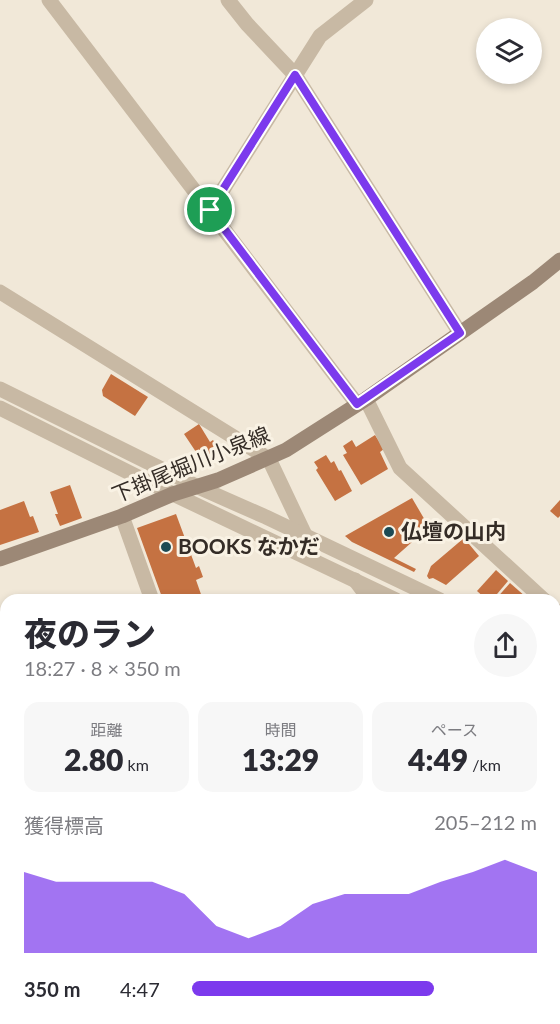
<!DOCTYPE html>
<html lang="ja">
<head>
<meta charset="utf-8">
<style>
	:root { --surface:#fff; --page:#f7f7f7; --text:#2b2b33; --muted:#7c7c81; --accent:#7c3aed }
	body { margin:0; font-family:Lato,"Noto Sans JP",sans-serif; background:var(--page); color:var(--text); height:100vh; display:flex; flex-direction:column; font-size:22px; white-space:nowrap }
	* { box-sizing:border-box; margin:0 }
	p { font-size:20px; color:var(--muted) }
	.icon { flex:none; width:33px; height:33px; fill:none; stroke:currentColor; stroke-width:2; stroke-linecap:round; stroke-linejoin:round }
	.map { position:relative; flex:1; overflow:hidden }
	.panel { position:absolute; left:0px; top:594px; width:561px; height:430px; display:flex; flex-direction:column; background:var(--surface); border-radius:18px 18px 0 0; box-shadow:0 3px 9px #0003 }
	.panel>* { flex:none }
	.buttons { position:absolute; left:476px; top:18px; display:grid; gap:12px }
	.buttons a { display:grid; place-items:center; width:66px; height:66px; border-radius:50%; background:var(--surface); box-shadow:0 3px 9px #0003; font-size:30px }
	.pin { position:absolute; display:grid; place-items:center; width:51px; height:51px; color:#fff; margin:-26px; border:3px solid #fff; border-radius:50%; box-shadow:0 2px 6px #0007 }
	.round { display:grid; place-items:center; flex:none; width:63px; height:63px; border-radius:32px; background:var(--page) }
	.headline { display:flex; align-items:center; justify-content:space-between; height:102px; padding:0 24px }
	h1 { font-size:33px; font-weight:800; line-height:45px }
	.stats { display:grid; grid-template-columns:repeat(3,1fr); gap:9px; height:102px; padding:6px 24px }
	.stats div { display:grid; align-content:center; border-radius:15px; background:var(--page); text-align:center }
	.stats b { font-size:30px; font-weight:800 }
	.stats small { font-size:16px; font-weight:400 }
	.stats p { font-size:16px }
	.chart { height:168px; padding:12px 24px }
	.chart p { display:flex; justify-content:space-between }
	.chart svg { width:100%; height:108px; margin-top:6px; fill:var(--accent); opacity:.7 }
	ul { padding:0 24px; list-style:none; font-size:20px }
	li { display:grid; grid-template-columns:96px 72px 1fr; align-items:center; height:45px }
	li i { height:15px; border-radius:8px; background:var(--accent) }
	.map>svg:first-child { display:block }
	.building { fill:#c57242 }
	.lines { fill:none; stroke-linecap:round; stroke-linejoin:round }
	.minor { stroke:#c8b9a4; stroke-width:15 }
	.tertiary { stroke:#c8b9a4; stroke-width:15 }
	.secondary { stroke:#9c8876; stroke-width:15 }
	.trunk { stroke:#66564a; stroke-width:16 }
	.route-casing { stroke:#fff; stroke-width:12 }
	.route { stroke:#7c3aed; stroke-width:8 }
	.poi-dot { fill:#1c4a54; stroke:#f9f2e4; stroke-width:2 }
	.labels { text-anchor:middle; stroke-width:6; stroke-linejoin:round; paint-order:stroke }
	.street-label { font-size:21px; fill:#342c26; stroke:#f9f2e4 }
	.poi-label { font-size:21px; font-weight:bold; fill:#342c26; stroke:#f9f2e4; text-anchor:start }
</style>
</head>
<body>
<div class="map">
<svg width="560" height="1024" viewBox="0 0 560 1024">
	<rect width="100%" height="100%" fill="#f1e8d8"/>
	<g class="building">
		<path d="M111,374L148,397L135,416L103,396L102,390Z"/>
		<path d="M199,424L210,442L213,440L219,449L217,451L219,453L206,461L205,459L202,461L184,434Z"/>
		<path d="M375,435L384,449L380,452L388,469L361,485L343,455L347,453L343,446L352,440L356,447Z"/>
		<path d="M326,455L331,463L334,461L339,471L341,470L352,491L335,501L316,470L318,468L314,462Z"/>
		<path d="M70,485L82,518L60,526L55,514H58L50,492Z"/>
		<path d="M412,498L429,527L394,558L416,569L414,572L352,542L345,536Z"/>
		<path d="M560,500V516L558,518L550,511Z"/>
		<path d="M24,501L30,517L33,516L39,532L0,545V510Z"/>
		<path d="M176,514L196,568L199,566L203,577L196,580L203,600H163L137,528Z"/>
		<path d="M464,538L479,556L446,585L433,578L429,579L427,576L431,566Z"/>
		<path d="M496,570L508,581L492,600H487L477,591Z"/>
		<path d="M510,583L526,597L523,600H495Z"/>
		<path d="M560,929V963L555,960V937Z"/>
		<path d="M174,1018H246V1021L245,1024H176Z"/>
	</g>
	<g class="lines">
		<g class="minor">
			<path d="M49,0L357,404"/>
			<path d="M228,0L247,24L295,75L460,333"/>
			<path d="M210,210L320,36L366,0"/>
			<path d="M0,292L269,459L305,535"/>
			<path d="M366,399L400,468L544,600"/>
			<path d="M122,516L152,600"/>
			<path d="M355,580L370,600"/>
			<path d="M555,610L560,614"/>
			<path d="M555,644L560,638"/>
			<path d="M299,1018L301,1024"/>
		</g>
		<g class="tertiary">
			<path d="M0,389L198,487L266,517L440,600"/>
			<path d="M0,408L152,484L396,600"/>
			<path d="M555,655L560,658"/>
			<path d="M555,676L560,678"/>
		</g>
		<path class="secondary" d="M0,559L122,516L173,494L218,480L286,450L366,399L533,282L560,260"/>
		<g class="trunk">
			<path d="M555,840L560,833"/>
			<path d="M555,877L560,870"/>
			<path d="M425,1024L429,1018"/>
			<path d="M453,1024L457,1018"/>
		</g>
	</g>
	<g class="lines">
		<defs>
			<path id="route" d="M295,75L460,333L357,404L210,210Z"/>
		</defs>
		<use href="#route" class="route-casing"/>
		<use href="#route" class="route"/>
	</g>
	<g class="poi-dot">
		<circle cx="389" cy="532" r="6"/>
		<circle cx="166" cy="547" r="6"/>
	</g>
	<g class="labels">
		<g class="street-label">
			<text transform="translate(191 465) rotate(-22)" y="7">下掛尾堀川小泉線</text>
		</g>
		<g class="poi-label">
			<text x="401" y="539">仏壇の山内</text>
			<text x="178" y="554">BOOKS なかだ</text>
		</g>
	</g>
</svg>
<div class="buttons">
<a><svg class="icon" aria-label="layers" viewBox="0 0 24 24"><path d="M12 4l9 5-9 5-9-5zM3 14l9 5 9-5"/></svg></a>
</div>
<div class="pin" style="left:210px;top:210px;background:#1e9e55"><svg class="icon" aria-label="arrive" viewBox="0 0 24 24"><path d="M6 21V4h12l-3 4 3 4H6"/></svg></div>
<section class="panel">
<div class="headline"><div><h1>夜のラン</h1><p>18:27 · 8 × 350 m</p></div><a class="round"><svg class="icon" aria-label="share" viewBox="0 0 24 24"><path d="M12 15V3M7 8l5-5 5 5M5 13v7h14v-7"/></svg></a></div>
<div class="stats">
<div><p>距離</p><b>2.80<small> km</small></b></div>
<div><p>時間</p><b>13:29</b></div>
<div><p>ペース</p><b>4:49<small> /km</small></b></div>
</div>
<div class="chart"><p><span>獲得標高</span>205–212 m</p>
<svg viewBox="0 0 160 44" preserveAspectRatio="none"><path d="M0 44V11L10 15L20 15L30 15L40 15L50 20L60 33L70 38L80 33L90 24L100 20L110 20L120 20L130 15L140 11L150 6L160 11V44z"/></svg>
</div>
<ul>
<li><b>350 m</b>4:47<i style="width:70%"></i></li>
</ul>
</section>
</div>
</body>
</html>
